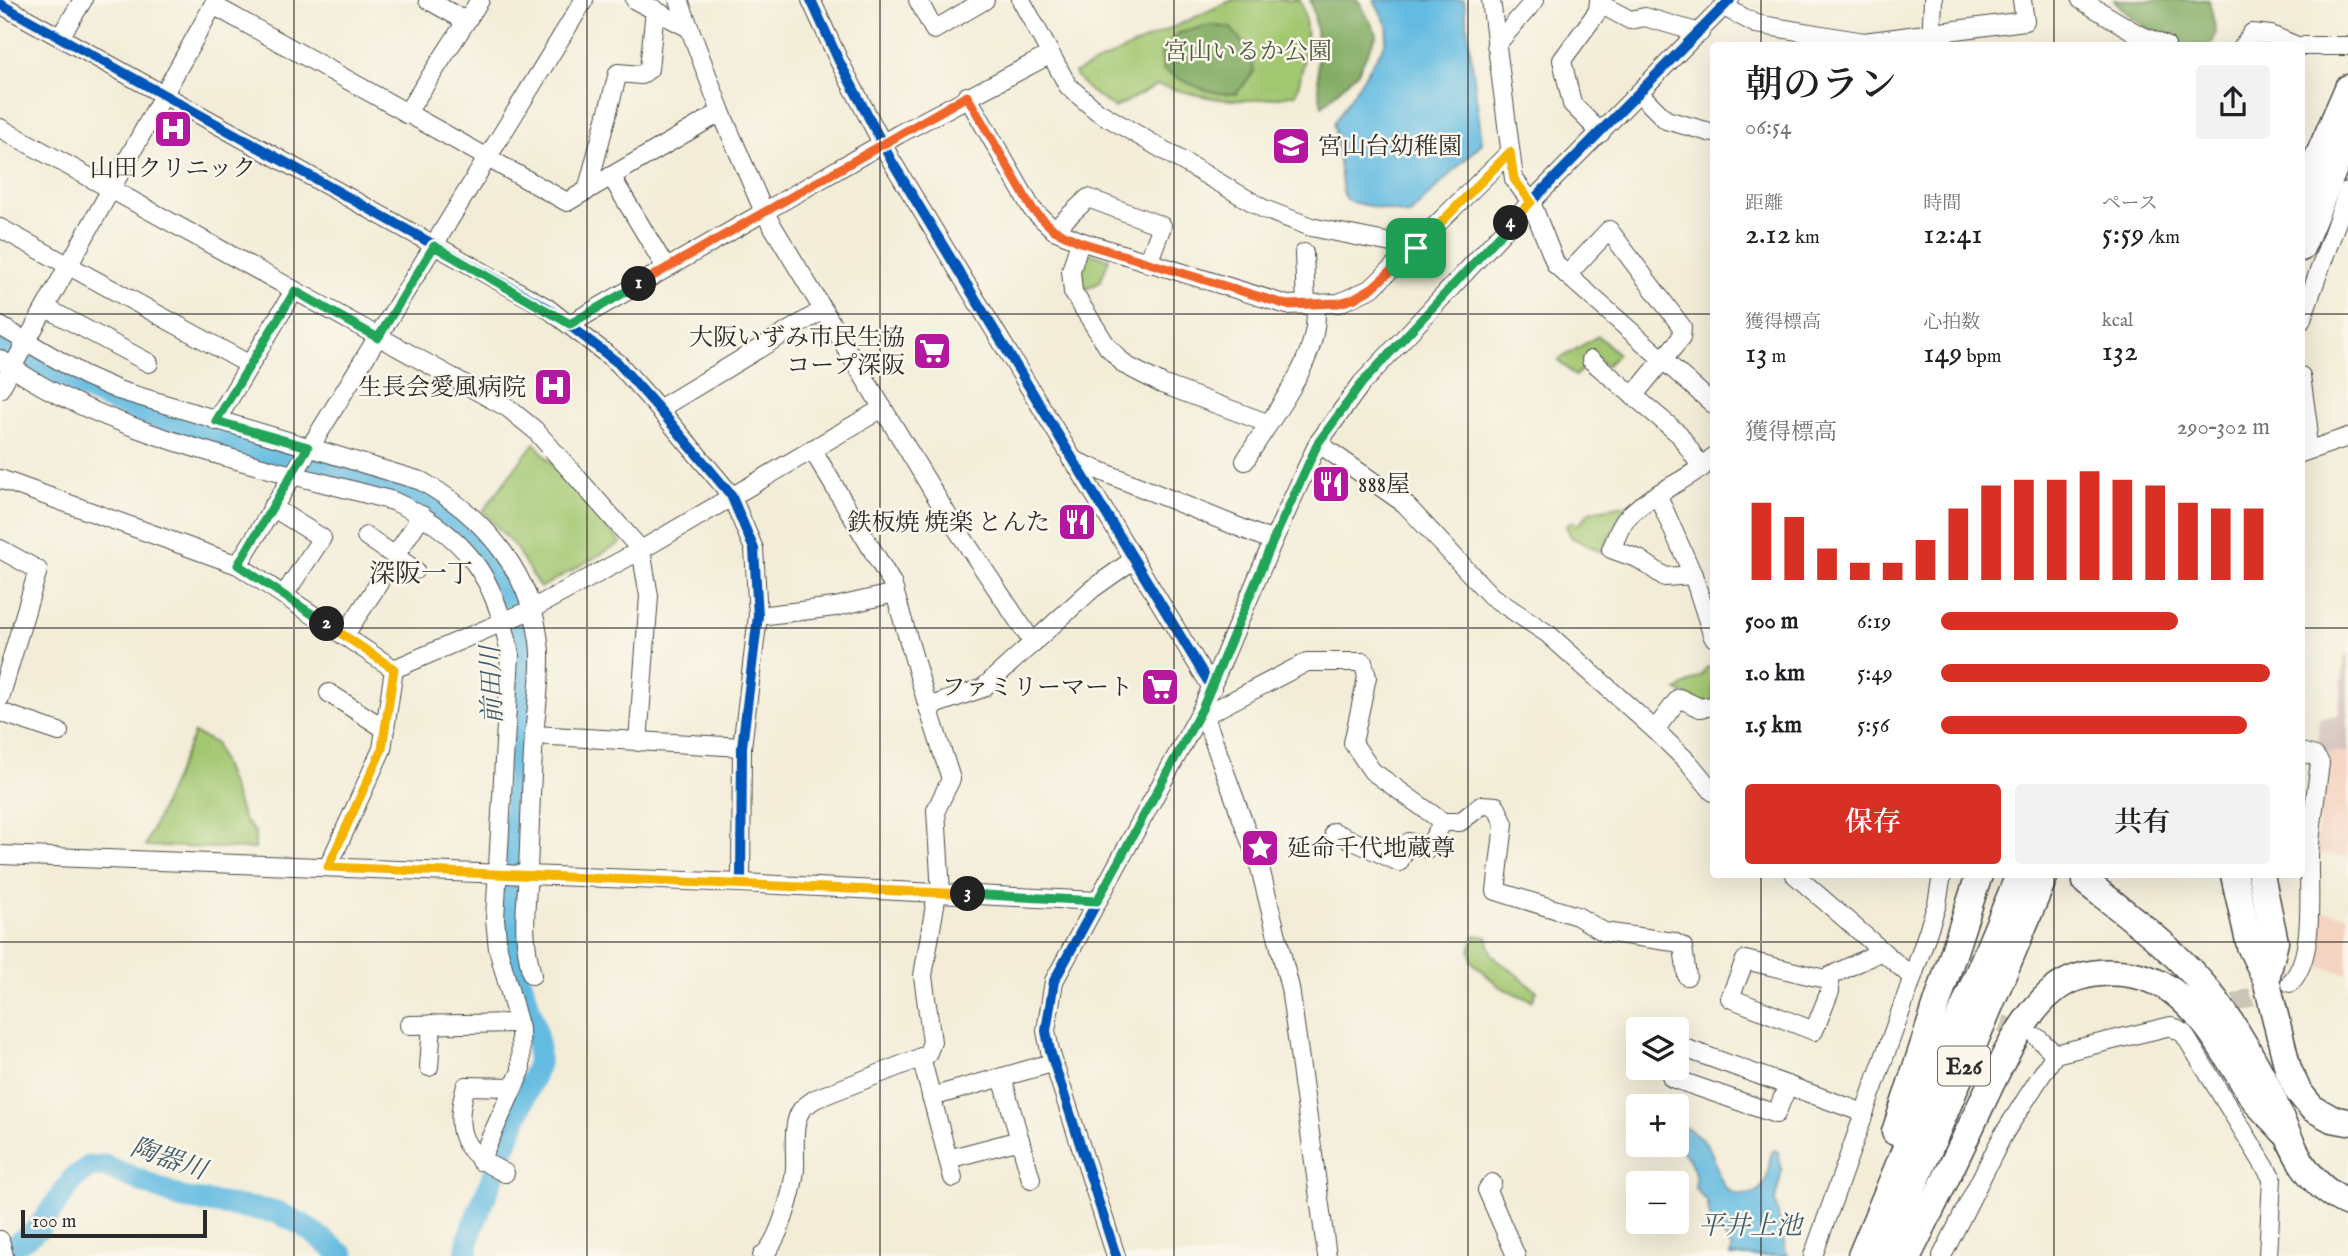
<!DOCTYPE html>
<html lang="ja">
<head>
<meta charset="utf-8">
<style>
	:root { --surface:#fff; --page:#f2f2f2; --text:#202124; --muted:#757577; --accent:#d93025 }
	body { margin:0; font-family:"IM FELL English","Noto Serif JP",serif; background:var(--page); color:var(--text); height:100vh; display:flex; flex-direction:column; font-size:26px; white-space:nowrap }
	* { box-sizing:border-box; margin:0 }
	p { font-size:23px; color:var(--muted) }
	.icon { flex:none; width:38px; height:38px; fill:none; stroke:currentColor; stroke-width:2; stroke-linecap:round; stroke-linejoin:round }
	.map { position:relative; flex:1; overflow:hidden }
	.drawer { position:absolute; left:1710px; top:42px; width:595px; height:836px; display:flex; flex-direction:column; background:var(--surface); border-radius:7px; box-shadow:0 7px 28px #0002 }
	.drawer>* { flex:none }
	.controls { position:absolute; left:1626px; top:1017px; display:grid; gap:14px }
	.controls a { display:grid; place-items:center; width:63px; height:63px; border-radius:7px; background:var(--surface); box-shadow:0 7px 28px #0002; font-size:35px }
	.scale { position:absolute; left:21px; bottom:18px; width:186px; box-sizing:border-box; padding-left:7px; border:4px solid #2b2b2b; border-top:0; font-size:19px; line-height:24px; white-space:nowrap; color:#2b2b2b; -webkit-text-stroke:5px #fbf7ec; paint-order:stroke }
	.pin { position:absolute; display:grid; place-items:center; width:60px; height:60px; color:#fff; margin:-30px; border-radius:14px; box-shadow:0 4px 10px #0006 }
	.km { position:absolute; width:35px; height:35px; margin:-18px; border-radius:50%; background:#222; color:#fff; font-size:19px; line-height:35px; text-align:center }
	.round { display:grid; place-items:center; flex:none; width:74px; height:74px; border-radius:7px; background:var(--page) }
	.overview { display:flex; align-items:center; justify-content:space-between; height:119px; padding:0 35px }
	h1 { font-size:38px; font-weight:600; line-height:52px }
	.figures { display:grid; grid-template-columns:repeat(3,1fr); gap:10px; height:119px; padding:7px 35px }
	.figures div { display:grid; align-content:center }
	.figures b { font-size:30px; font-weight:600 }
	.figures small { font-size:19px; font-weight:400 }
	.figures p { font-size:19px }
	.chart { height:196px; padding:14px 35px }
	.chart p { display:flex; justify-content:space-between }
	.chart svg { width:100%; height:126px; margin-top:7px; stroke:var(--accent); stroke-width:6 }
	.action { display:flex; gap:14px; margin-top:auto; padding:14px 35px }
	.action a { flex:1; height:80px; border-radius:7px; background:var(--accent); color:#fff; font-size:28px; font-weight:600; line-height:80px; text-align:center }
	.action a+a { background:var(--page); color:var(--text) }
	ul { padding:0 35px; list-style:none; font-size:23px }
	li { display:grid; grid-template-columns:112px 84px 1fr; align-items:center; height:52px }
	li i { height:18px; border-radius:9px; background:var(--accent) }
	.map>svg:first-child { display:block }
	.built { fill:#f5d3c1 }
	.industrial { fill:#d1c0bc }
	.green { fill:#a3c771; stroke:#67794e; stroke-width:2 }
	.forest { fill:#82ac63; stroke:#566c47; stroke-width:2 }
	.water { fill:#64bbe1; stroke:#487386; stroke-width:2 }
	.lines { fill:none; stroke-linecap:round; stroke-linejoin:round }
	.river { stroke:#64bbe1; stroke-width:23 }
	.minor-tunnel { stroke:#cbc6b5; stroke-width:18; stroke-dasharray:18 9; stroke-linecap:butt }
	.minor-casing { stroke:#494845; stroke-width:20 }
	.highway-casing { stroke:#494845; stroke-width:29 }
	.minor { stroke:#fff; stroke-width:18 }
	.highway { stroke:#fff; stroke-width:26 }
	.cycleway-casing { stroke:#fbf7ec; stroke-width:15 }
	.cycleway { stroke:#0057b8; stroke-width:10 }
	.split-1-casing { stroke:#fff; stroke-width:14 }
	.split-2-casing { stroke:#fff; stroke-width:14 }
	.split-3-casing { stroke:#fff; stroke-width:14 }
	.split-4-casing { stroke:#fff; stroke-width:14 }
	.split-5-casing { stroke:#fff; stroke-width:14 }
	.split-1 { stroke:#f0652b; stroke-width:9 }
	.split-2 { stroke:#22a559; stroke-width:9 }
	.split-3 { stroke:#f5b400; stroke-width:9 }
	.split-4 { stroke:#22a559; stroke-width:9 }
	.split-5 { stroke:#f5b400; stroke-width:9 }
	.grid { fill:none; stroke:#2b2b2b; stroke-width:2; stroke-opacity:0.55 }
	.labels { text-anchor:middle; stroke-width:5; stroke-linejoin:round; paint-order:stroke }
	.shield { fill:#fbf7ec; stroke:#696865; stroke-width:2 }
	.shield-label { font-size:23px; font-weight:bold; fill:#2b2b2b }
	.park-label { font-size:24px; fill:#4f5a40; stroke:#fbf7ec }
	.poi-label { font-size:24px; fill:#2b2b2b; stroke:#fbf7ec; text-anchor:end }
	.neighbourhood-label { font-size:26px; fill:#2b2b2b; stroke:#fbf7ec }
	.water-label { font-size:26px; font-style:italic; fill:#3f5d6b; stroke:#fbf7ec }
</style>
</head>
<body>
<div class="map">
<svg width="2348" height="1256" viewBox="0 0 2348 1256">
	<rect width="100%" height="100%" fill="#fbf7ec"/>
	<filter id="ink" filterUnits="userSpaceOnUse"><feTurbulence type="fractalNoise" baseFrequency=".0143" numOctaves="2"/><feDisplacementMap in="SourceGraphic" scale="14" xChannelSelector="R" yChannelSelector="G"/><feConvolveMatrix kernelMatrix="1 2 1 2 8 2 1 2 1" color-interpolation-filters="sRGB"/></filter>
	<filter id="wash" filterUnits="userSpaceOnUse"><feTurbulence type="fractalNoise" baseFrequency=".00686" numOctaves="4" result="noise"/><feDisplacementMap in="SourceGraphic" scale="28" xChannelSelector="R" yChannelSelector="G"/><feGaussianBlur stdDeviation="1.57" result="paint"/><feColorMatrix in="noise" values="0 0 0 0 0 0 0 0 0 0 0 0 0 0 0 0 0 1.4 0 .05"/><feComposite in="paint" operator="in"/></filter>
	<g filter="url(#wash)">
		<rect width="100%" height="100%" fill="#f3edd8"/>
		<g class="built">
			<path d="M2348,651V857L2315,852L2325,752L2317,751L2319,718L2338,716L2345,656Z"/>
			<path d="M2315,910L2348,915V974L2310,964Z"/>
		</g>
		<path class="industrial" d="M2348,651V752L2317,751L2319,718L2338,716L2345,656Z"/>
		<g class="green">
			<path d="M1232,0H1300C1312,32 1305,62 1296,94C1235,106 1216,100 1157,85L1115,108L1087,89L1074,73Z"/>
			<path d="M1092,253L1109,259L1100,282L1083,291L1079,277L1082,259Z"/>
			<path d="M1598,336L1618,354L1606,366L1595,356L1575,376L1558,360Z"/>
			<path d="M534,443L621,543L540,588L515,547L483,511Z"/>
			<path d="M1636,503L1621,515L1602,552L1571,537L1566,526L1572,521L1578,525L1591,511Z"/>
			<path d="M1707,667L1713,669V701L1702,703L1677,690L1701,676Z"/>
			<path d="M194,733L215,743L244,820L255,832V849L145,846Z"/>
			<path d="M1475,935L1487,937L1492,955L1537,991L1532,1001L1500,987L1472,962L1470,950Z"/>
		</g>
		<g class="forest">
			<path d="M1310,0H1358L1377,34L1358,72L1322,106C1313,72 1322,33 1310,0Z"/>
			<path d="M2114,0H2209L2216,32L2212,45L2172,44L2132,18Z"/>
			<path d="M1211,25L1231,28L1251,54L1254,72L1236,94C1208,95 1187,83 1163,70L1161,53L1179,33Z"/>
		</g>
		<g class="water">
			<path d="M1374,0H1464L1482,143L1409,215L1347,201L1343,193L1334,123L1385,44L1388,27Z"/>
			<path d="M1677,1122C1686,1128 1697,1133 1704,1141C1721,1158 1713,1195 1744,1195C1751,1195 1758,1192 1763,1186C1772,1174 1766,1159 1774,1150L1778,1152L1782,1170L1775,1200L1787,1256H1730L1732,1250L1723,1233L1711,1223L1707,1201L1695,1189C1698,1172 1689,1155 1676,1145Z"/>
		</g>
		<g class="lines">
			<g class="river">
				<path d="M0,340C118,422 262,450 398,489C469,520 522,584 524,664C524,689 521,714 520,738C516,806 507,877 513,945C517,986 541,1022 538,1064L469,1236L466,1256"/>
				<path d="M0,1255L37,1230L74,1178L89,1167L105,1166L182,1198L276,1212L303,1225L344,1256"/>
			</g>
		</g>
	</g>
	<g filter="url(#ink)">
		<g class="lines">
			<g class="minor-tunnel">
				<path d="M1976,1014L2028,1034"/>
				<path d="M2184,1021L2276,988"/>
			</g>
			<defs>
				<g id="minor">
					<path d="M428,0L464,20"/>
					<path d="M635,0L689,28"/>
					<path d="M679,0L721,112L764,212L948,516L1033,643"/>
					<path d="M811,0L839,61L891,160L1212,688"/>
					<path d="M918,0L934,30L985,0"/>
					<path d="M1021,0L1068,86L1097,111L1264,209L1311,227L1416,248"/>
					<path d="M1491,0L1514,179L1531,202L1556,265L1713,404"/>
					<path d="M1599,0L1598,11L1562,60L1572,104L1601,133"/>
					<path d="M2081,0L2136,33L2166,46"/>
					<path d="M0,4L546,307L618,363L659,409L731,495L754,549L758,616L742,747L741,883"/>
					<path d="M1600,4L1630,20L1645,17L1700,33"/>
					<path d="M213,5L567,202L721,112"/>
					<path d="M1724,7L1756,24L1864,42L2025,21L2022,0"/>
					<path d="M60,37L83,0"/>
					<path d="M1496,45L1535,0"/>
					<path d="M1931,46L1933,0"/>
					<path d="M2243,46L2252,33L2271,35L2297,46"/>
					<path d="M2301,46H2348"/>
					<path d="M1640,94L1666,120L1713,133"/>
					<path d="M967,96L1032,209L1054,230L1080,241L1287,305L1339,303L1372,288L1510,152"/>
					<path d="M406,114L480,0"/>
					<path d="M0,128L508,408L535,430L641,550L649,596L638,742"/>
					<path d="M611,176L666,268"/>
					<path d="M587,191L618,73L641,75L649,69L655,9"/>
					<path d="M0,228L250,365"/>
					<path d="M1054,230L1088,198L1162,226L1148,263"/>
					<path d="M1080,241L1071,271L1073,292L1107,346L1125,365L1162,384L1267,423"/>
					<path d="M1304,253L1306,305"/>
					<path d="M1567,275L1609,230L1682,327L1681,338L1633,396"/>
					<path d="M46,308L149,363"/>
					<path d="M2301,321L2348,191"/>
					<path d="M570,324L899,134L1049,55"/>
					<path d="M0,326L84,375L118,390L421,481C485,516 535,577 540,652C541,681 536,709 534,737C531,781 530,826 528,870C526,913 521,931 532,975"/>
					<path d="M0,359C101,434 271,468 393,501C464,533 497,578 510,655L495,919L498,949L520,1029L521,1071L480,1161"/>
					<path d="M1591,360L1679,434L1702,468"/>
					<path d="M2301,376L2308,426L2304,450"/>
					<path d="M0,389L216,0"/>
					<path d="M659,409L823,310"/>
					<path d="M216,421L294,291"/>
					<path d="M1318,443L1405,504L1491,596L1548,634L1655,730L1690,764L1713,792"/>
					<path d="M812,449L892,583L928,707"/>
					<path d="M2301,453L2348,437"/>
					<path d="M1071,459L1273,541"/>
					<path d="M1245,461C1271,416 1323,357 1315,305"/>
					<path d="M0,479L238,565L394,669L382,749L328,867"/>
					<path d="M1658,496L1693,575L1713,637"/>
					<path d="M272,507L322,538L284,595"/>
					<path d="M366,536L415,570"/>
					<path d="M0,549L38,570L0,698"/>
					<path d="M395,556L422,515"/>
					<path d="M238,565L584,0"/>
					<path d="M1693,575L1665,577L1639,559L1611,549C1616,540 1619,527 1626,519C1650,492 1688,482 1713,457"/>
					<path d="M758,616L835,607L895,593"/>
					<path d="M344,636L379,583"/>
					<path d="M394,669L528,611L641,550L883,408"/>
					<path d="M329,693L385,729"/>
					<path d="M1202,709L1260,868L1290,988L1327,1256"/>
					<path d="M0,712L59,732"/>
					<path d="M1205,715L1307,662H1363L1367,677L1353,743L1372,771L1443,822H1460L1482,805L1496,806L1504,824L1496,891L1577,916L1604,932L1674,942L1683,947L1687,976"/>
					<path d="M1655,730L1679,698L1700,708L1713,706"/>
					<path d="M534,735L742,747"/>
					<path d="M1334,832L1399,862L1409,842L1427,849L1443,822"/>
					<path d="M0,855L741,883L1097,901"/>
					<path d="M1795,875L1912,977"/>
					<path d="M941,893L936,810L951,779L928,707L983,688L1092,589L1133,560"/>
					<path d="M1828,977L1830,991L1814,1031L1730,998L1745,960L1825,979L1828,977L1882,951"/>
					<path d="M2290,983C2316,957 2308,890 2309,856C2311,825 2316,794 2320,763L2315,756L2301,752"/>
					<path d="M409,1025L518,1023"/>
					<path d="M2038,1038L2055,1054"/>
					<path d="M1676,1045L1864,1113"/>
					<path d="M921,1057L953,1178"/>
					<path d="M429,1067L432,1024"/>
					<path d="M1668,1068L1672,1078L1776,1114L1788,1085"/>
					<path d="M1002,1077L1031,1179"/>
					<path d="M931,1097L1052,1063"/>
					<path d="M948,1159L1020,1140"/>
					<path d="M505,1173C463,1153 452,1133 466,1086L513,1087"/>
					<path d="M1492,1183L1487,1190L1516,1256"/>
					<path d="M0,1240L4,1256"/>
					<path d="M762,1256C779,1243 793,1191 795,1169C796,1152 791,1123 802,1109C806,1105 811,1102 815,1099L927,1055L932,1042L923,976L937,893"/>
					<path d="M1116,1256L1050,1051L1046,1031L1054,981L1202,709L1273,541L1318,443L1362,383L1531,202L1730,0"/>
					<path d="M1813,1256L1909,988L1937,904L1942,875"/>
					<path d="M1942,1256L2003,1135L2055,1054L2171,1026L2184,1034L2272,1178L2268,1256"/>
				</g>
				<g id="highway">
					<path d="M2301,196L2348,88"/>
					<path d="M2301,248L2348,135"/>
					<path d="M2234,875L2250,946L2266,979L2288,1069L2298,1091L2312,1108L2332,1119L2348,1122"/>
					<path d="M2261,875L2275,942L2266,979"/>
					<path d="M2086,882C2132,918 2181,954 2216,1001C2235,1027 2251,1055 2266,1084C2288,1129 2296,1181 2348,1203"/>
					<path d="M1895,1132L1979,875"/>
					<path d="M1861,1256L2019,875"/>
					<path d="M1884,1256L2045,875"/>
					<path d="M1908,1256C1930,1211 1952,1167 1973,1122C1992,1082 2018,1019 2053,991C2085,965 2140,968 2172,991C2210,1020 2227,1058 2252,1096C2261,1109 2274,1120 2284,1132"/>
				</g>
			</defs>
			<use href="#minor" class="minor-casing"/>
			<use href="#highway" class="highway-casing"/>
			<use href="#minor" class="minor"/>
			<use href="#highway" class="highway"/>
			<defs>
				<g id="cycleway">
					<path d="M811,0L839,61L891,160L1212,688"/>
					<path d="M0,4L546,307L618,363L659,409L731,495L754,549L758,616L742,747L741,883"/>
					<path d="M1116,1256L1050,1051L1046,1031L1054,981L1202,709L1273,541L1318,443L1362,383L1531,202L1730,0"/>
				</g>
			</defs>
			<use href="#cycleway" class="cycleway-casing"/>
			<use href="#cycleway" class="cycleway"/>
		</g>
	</g>
	<g class="lines" filter="url(#ink)">
		<defs>
			<path id="split-1" d="M639,284L967,96L1032,209L1054,230L1080,242L1287,305L1339,303L1353,299L1372,288L1416,248"/>
			<path id="split-2" d="M327,624L238,565L308,447L216,421L295,291L378,338L434,246L570,324L639,284"/>
			<path id="split-3" d="M327,624L394,669L382,749L328,867L968,894"/>
			<path id="split-4" d="M968,894L1097,901L1202,709L1273,541L1318,443L1362,383L1511,223"/>
			<path id="split-5" d="M1416,248L1510,152L1514,179L1531,202L1511,223"/>
		</defs>
		<use href="#split-1" class="split-1-casing"/>
		<use href="#split-2" class="split-2-casing"/>
		<use href="#split-3" class="split-3-casing"/>
		<use href="#split-4" class="split-4-casing"/>
		<use href="#split-5" class="split-5-casing"/>
		<use href="#split-1" class="split-1"/>
		<use href="#split-2" class="split-2"/>
		<use href="#split-3" class="split-3"/>
		<use href="#split-4" class="split-4"/>
		<use href="#split-5" class="split-5"/>
	</g>
	<path class="grid" d="M294,0V1256M587,0V1256M880,0V1256M1174,0V1256M1468,0V1256M1761,0V46M2054,0V46M0,314H1713M2301,314H2348M0,628H1713M2301,628H2348M1761,875V1256M2054,875V1256M0,942H2348"/>
	<defs>
		<symbol id="hospital-square" viewBox="-11 -11 22 22"><rect x="-9" y="-9" width="18" height="18" rx="4" fill="#b5179e" stroke="#fbf7ec"/><path d="M-5-5h3v3.5h4V-5h3V5h-3V1.5h-4V5h-3Z" fill="#fff"/></symbol>
		<symbol id="school-square" viewBox="-11 -11 22 22"><rect x="-9" y="-9" width="18" height="18" rx="4" fill="#b5179e" stroke="#fbf7ec"/><path d="M0-5L7-2L0 1L-7-2ZM-4 1L0 2.5L4 1V4Q0 6-4 4Z" fill="#fff"/></symbol>
		<symbol id="supermarket-square" viewBox="-11 -11 22 22"><rect x="-9" y="-9" width="18" height="18" rx="4" fill="#b5179e" stroke="#fbf7ec"/><path d="M-6-5.5h2.5l.6 2H6L4.5 2H-2.5L-4.4-4H-6ZM-1.5 3.2a1.3 1.3 0 1 0 .1 0ZM3 3.2a1.3 1.3 0 1 0 .1 0Z" fill="#fff"/></symbol>
		<symbol id="restaurant-square" viewBox="-11 -11 22 22"><rect x="-9" y="-9" width="18" height="18" rx="4" fill="#b5179e" stroke="#fbf7ec"/><path d="M-5-6h1v4h1v-4h1v4h1v-4h1v5L-1.5 .5V6h-2V.5L-5-1ZM5-6V6H3V1.5H1.5Q1.5-4 5-6Z" fill="#fff"/></symbol>
		<symbol id="sight-square" viewBox="-11 -11 22 22"><rect x="-9" y="-9" width="18" height="18" rx="4" fill="#b5179e" stroke="#fbf7ec"/><path d="M0-6L1.8-2.2L6-1.7L2.9 1.2L3.7 5.4L0 3.3L-3.7 5.4L-2.9 1.2L-6-1.7L-1.8-2.2Z" fill="#fff"/></symbol>
	</defs>
	<g fill-rule="evenodd">
		<use href="#hospital-square" x="151" y="107" width="44" height="44"/>
		<use href="#school-square" x="1269" y="124" width="44" height="44"/>
		<use href="#supermarket-square" x="910" y="329" width="44" height="44"/>
		<use href="#hospital-square" x="531" y="365" width="44" height="44"/>
		<use href="#restaurant-square" x="1309" y="462" width="44" height="44"/>
		<use href="#restaurant-square" x="1055" y="500" width="44" height="44"/>
		<use href="#supermarket-square" x="1138" y="665" width="44" height="44"/>
		<use href="#sight-square" x="1238" y="826" width="44" height="44"/>
	</g>
	<g class="labels">
		<rect class="shield" x="1938" y="1046.5" width="52" height="39" rx="5"/>
		<g class="shield-label">
			<text x="1964" y="1074">E26</text>
		</g>
		<g class="park-label">
			<text x="1248" y="59">宮山いるか公園</text>
		</g>
		<g class="poi-label">
			<text x="1318" y="154" text-anchor="start">宮山台幼稚園</text>
			<text x="173" y="176" text-anchor="middle">山田クリニック</text>
			<text x="905" y="345">大阪いずみ市民生協<tspan x="905" dy="28">コープ深阪</tspan></text>
			<text x="526" y="395">生長会愛風病院</text>
			<text x="1358" y="492" text-anchor="start">888屋</text>
			<text x="1050" y="530">鉄板焼 焼楽 とんた</text>
			<text x="1133" y="695">ファミリーマート</text>
			<text x="1287" y="856" text-anchor="start">延命千代地蔵尊</text>
		</g>
		<g class="neighbourhood-label">
			<text x="421" y="582">深阪一丁</text>
		</g>
		<g class="water-label">
			<text transform="translate(491 685) rotate(-92)" y="9">前田川</text>
			<text transform="translate(169 1158) rotate(19)" y="9">陶器川</text>
			<text x="1750" y="1234">平井上池</text>
		</g>
	</g>
</svg>
<div class="controls">
<a><svg class="icon" aria-label="layers" viewBox="0 0 24 24"><path d="M12 4l9 5-9 5-9-5zM3 14l9 5 9-5"/></svg></a>
<a>+</a>
<a>−</a>
</div>
<div class="scale">100 m</div>
<div class="pin" style="left:1416px;top:248px;background:#1e9e55"><svg class="icon" aria-label="arrive" viewBox="0 0 24 24"><path d="M6 21V4h12l-3 4 3 4H6"/></svg></div>
<b class="km" style="left:639px;top:284px">1</b>
<b class="km" style="left:327px;top:624px">2</b>
<b class="km" style="left:968px;top:894px">3</b>
<b class="km" style="left:1511px;top:223px">4</b>
<section class="drawer">
<div class="overview"><div><h1>朝のラン</h1><p>06:54</p></div><a class="round"><svg class="icon" aria-label="share" viewBox="0 0 24 24"><path d="M12 15V3M7 8l5-5 5 5M5 13v7h14v-7"/></svg></a></div>
<div class="figures">
<div><p>距離</p><b>2.12<small> km</small></b></div>
<div><p>時間</p><b>12:41</b></div>
<div><p>ペース</p><b>5:59<small> /km</small></b></div>
</div>
<div class="figures">
<div><p>獲得標高</p><b>13<small> m</small></b></div>
<div><p>心拍数</p><b>149<small> bpm</small></b></div>
<div><p>kcal</p><b>132</b></div>
</div>
<div class="chart"><p><span>獲得標高</span>290–302 m</p>
<svg viewBox="0 0 160 44" preserveAspectRatio="none"><path d="M5 44V17M15 44V22M25 44V33M35 44V38M45 44V38M55 44V30M65 44V19M75 44V11M85 44V9M95 44V9M105 44V6M115 44V9M125 44V11M135 44V17M145 44V19M155 44V19"/></svg>
</div>
<ul>
<li><b>500 m</b>6:19<i style="width:72%"></i></li>
<li><b>1.0 km</b>5:49<i style="width:100%"></i></li>
<li><b>1.5 km</b>5:56<i style="width:93%"></i></li>
</ul>
<div class="action"><a>保存</a><a>共有</a></div>
</section>
</div>
</body>
</html>
